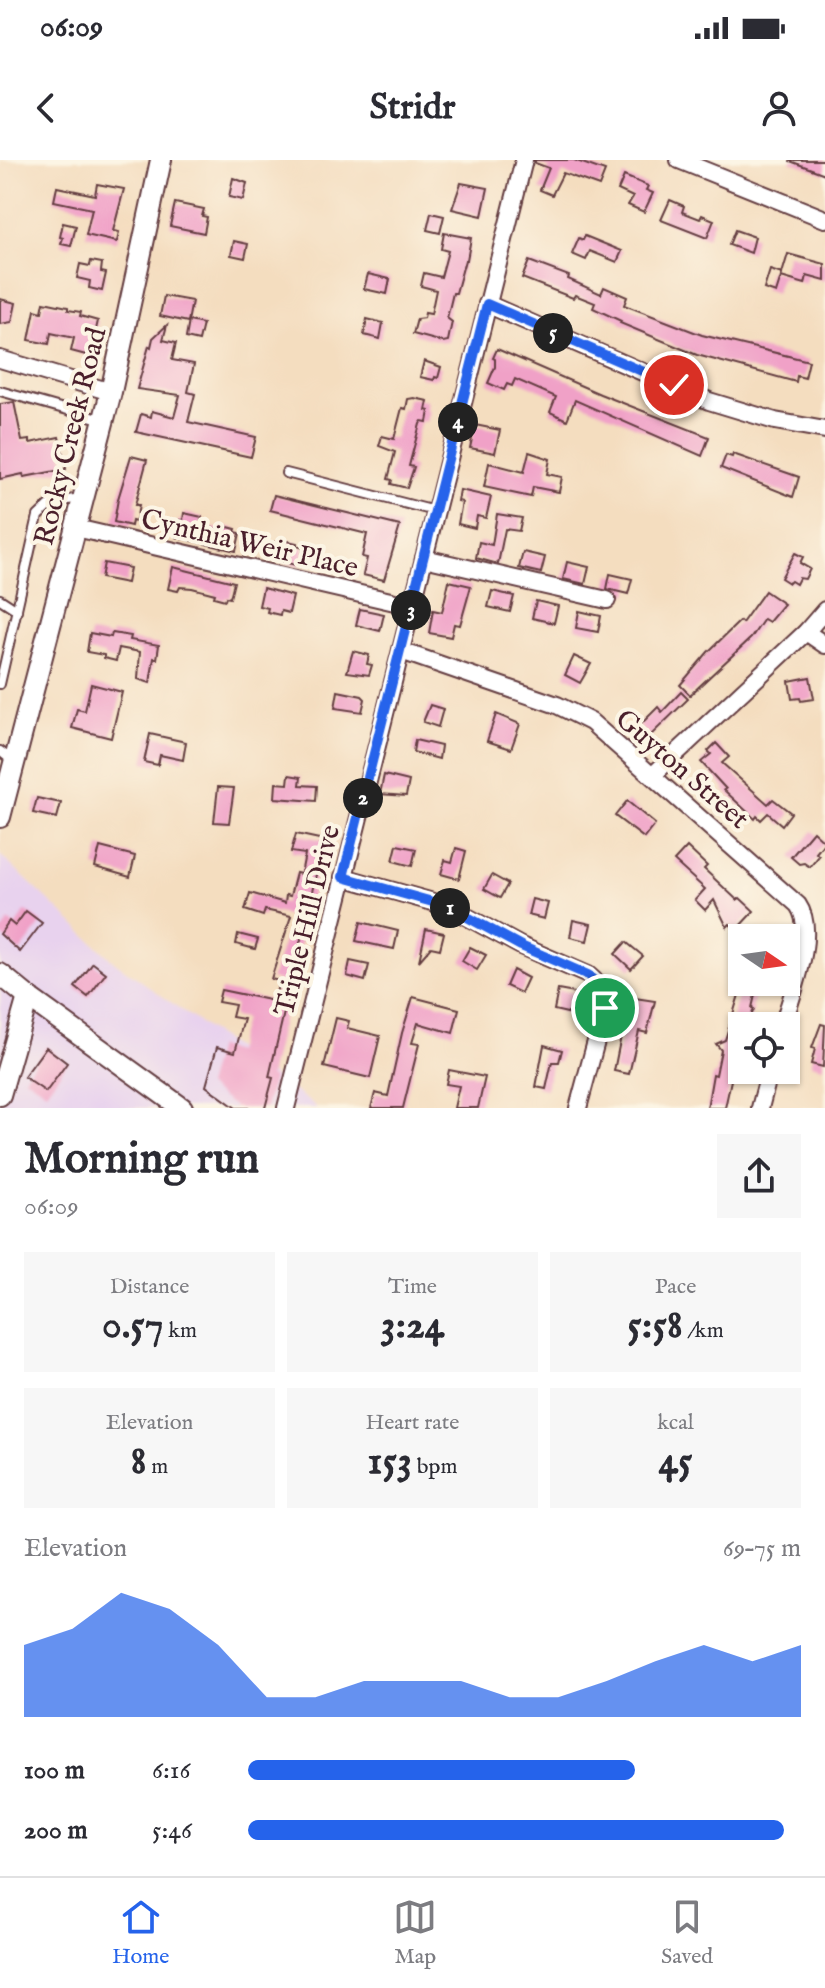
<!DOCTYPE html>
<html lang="en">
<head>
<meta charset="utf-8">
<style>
	:root { --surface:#fff; --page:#f7f7f7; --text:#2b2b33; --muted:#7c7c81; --line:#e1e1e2; --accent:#2563eb }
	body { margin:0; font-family:"IM FELL English",serif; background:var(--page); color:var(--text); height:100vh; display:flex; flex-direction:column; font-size:30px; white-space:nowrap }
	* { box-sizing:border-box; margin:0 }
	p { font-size:26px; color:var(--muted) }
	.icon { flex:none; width:44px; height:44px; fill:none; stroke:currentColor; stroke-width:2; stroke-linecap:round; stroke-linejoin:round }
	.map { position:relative; height:948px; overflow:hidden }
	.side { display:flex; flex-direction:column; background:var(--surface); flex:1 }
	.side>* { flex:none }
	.needle { width:52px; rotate:103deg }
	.fabs { position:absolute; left:728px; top:764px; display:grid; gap:16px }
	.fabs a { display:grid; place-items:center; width:72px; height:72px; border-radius:0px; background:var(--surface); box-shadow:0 2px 6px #0004; font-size:40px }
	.pin { position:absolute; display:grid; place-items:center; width:68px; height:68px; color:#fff; margin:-34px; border:4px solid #fff; border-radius:50%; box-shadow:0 2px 8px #0007 }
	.km { position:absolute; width:40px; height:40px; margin:-20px; border-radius:50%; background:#222; color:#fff; font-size:22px; line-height:40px; text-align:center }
	.round { display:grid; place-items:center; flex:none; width:84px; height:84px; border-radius:0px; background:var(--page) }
	.head { display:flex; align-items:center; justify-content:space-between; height:136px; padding:0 24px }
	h1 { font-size:44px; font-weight:800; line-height:60px }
	.metrics { display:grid; grid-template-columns:repeat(3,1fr); gap:12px; height:136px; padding:8px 24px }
	.metrics div { display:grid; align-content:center; border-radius:0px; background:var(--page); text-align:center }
	.metrics b { font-size:40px; font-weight:800 }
	.metrics small { font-size:22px; font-weight:400 }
	.metrics p { font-size:22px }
	.chart { height:224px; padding:16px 24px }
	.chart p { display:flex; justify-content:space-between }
	.chart svg { width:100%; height:144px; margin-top:8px; fill:var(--accent); opacity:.7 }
	ul { padding:0 24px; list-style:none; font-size:26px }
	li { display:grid; grid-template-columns:128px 96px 1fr; align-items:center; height:60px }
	li i { height:20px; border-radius:10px; background:var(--accent) }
	.status { display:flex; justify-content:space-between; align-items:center; height:56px; padding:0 40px; background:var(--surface); direction:ltr }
	.status svg { height:22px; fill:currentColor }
	header { display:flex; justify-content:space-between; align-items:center; height:104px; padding:0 24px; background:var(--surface); font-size:36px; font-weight:800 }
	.menu { display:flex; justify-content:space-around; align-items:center; height:112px; border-top:2px solid var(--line); background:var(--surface); font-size:22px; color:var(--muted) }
	.menu a { display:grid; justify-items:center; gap:4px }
	.menu .current { color:var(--accent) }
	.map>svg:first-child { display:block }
	.built { fill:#e8d2ee }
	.building { fill:#f0a1c7 }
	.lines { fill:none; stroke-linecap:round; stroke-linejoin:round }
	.service-casing { stroke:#643c41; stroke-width:12 }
	.minor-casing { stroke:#643c41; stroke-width:20 }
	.tertiary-casing { stroke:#643c41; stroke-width:24 }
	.service { stroke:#fff; stroke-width:8 }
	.minor { stroke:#fff; stroke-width:16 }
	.tertiary { stroke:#fff; stroke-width:20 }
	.route-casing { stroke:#fff; stroke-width:16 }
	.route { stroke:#2563eb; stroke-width:10 }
	.labels { text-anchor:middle; stroke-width:8; stroke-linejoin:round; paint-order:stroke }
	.street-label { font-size:28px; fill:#4a1f2b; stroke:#fcf5e5 }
</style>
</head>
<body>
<div class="status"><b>06:09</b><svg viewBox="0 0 49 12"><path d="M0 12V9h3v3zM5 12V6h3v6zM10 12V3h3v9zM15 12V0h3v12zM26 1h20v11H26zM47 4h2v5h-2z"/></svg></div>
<header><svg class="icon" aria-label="back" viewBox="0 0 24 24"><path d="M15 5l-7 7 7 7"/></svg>Stridr<svg class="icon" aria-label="person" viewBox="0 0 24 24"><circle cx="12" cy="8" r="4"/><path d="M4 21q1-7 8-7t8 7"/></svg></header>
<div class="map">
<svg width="825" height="948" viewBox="0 0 825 948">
	<rect width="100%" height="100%" fill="#fcf5e5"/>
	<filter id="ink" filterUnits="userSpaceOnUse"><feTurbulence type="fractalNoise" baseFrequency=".0125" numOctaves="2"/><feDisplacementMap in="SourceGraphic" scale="16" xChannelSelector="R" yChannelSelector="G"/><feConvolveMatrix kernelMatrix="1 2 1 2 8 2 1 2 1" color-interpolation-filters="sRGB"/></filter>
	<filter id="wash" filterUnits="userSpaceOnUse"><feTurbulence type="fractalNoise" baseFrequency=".006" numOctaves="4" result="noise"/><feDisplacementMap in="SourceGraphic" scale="32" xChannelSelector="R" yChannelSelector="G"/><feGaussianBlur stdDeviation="1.8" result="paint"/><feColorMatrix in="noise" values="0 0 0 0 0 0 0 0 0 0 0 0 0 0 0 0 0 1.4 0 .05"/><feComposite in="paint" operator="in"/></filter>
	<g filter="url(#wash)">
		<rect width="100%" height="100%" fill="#f4ddbf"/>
		<path class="built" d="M0,695L112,800L318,948H11L0,943Z"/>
		<g id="blocks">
			<g class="building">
				<path d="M535,0H574L605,11L599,26L563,13L552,35L540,30L549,8L535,3Z"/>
				<path d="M790,0H825V14L790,1Z"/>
				<path d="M624,16L648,26L646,30L653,33L644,52L628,45L633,37L618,30Z"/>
				<path d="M233,18L247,23L243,40L229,37Z"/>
				<path d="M461,23L488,28L482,56L452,49Z"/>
				<path d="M97,24L124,29L113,71L119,72L117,82L86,75L92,49L54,41L57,27L95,35Z"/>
				<path d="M670,40L684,46L682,52L700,59L702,55L714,60L707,78L661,60Z"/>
				<path d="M175,43L204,49L202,56L207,57L204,73L170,66Z"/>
				<path d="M431,53L444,56L440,73L427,70Z"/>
				<path d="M63,63L76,66L71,86L61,84L63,78L60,77Z"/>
				<path d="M735,70L755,77L751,93L729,85Z"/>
				<path d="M444,73L471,78L467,100H465L456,133H453L447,158L452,162L448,181L443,182L413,174L417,159L424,158L425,153L431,154L436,130L421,126L424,113L441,117L448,91L441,89Z"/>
				<path d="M585,76L622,91L617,102L590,91L586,100L572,94L579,78L583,80Z"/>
				<path d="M234,81L248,84L245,98L231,95Z"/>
				<path d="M788,94L825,104V121L807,116L805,124L781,117Z"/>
				<path d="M91,101L102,103L101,112L106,113L102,131L89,128L90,121L77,118L80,104L90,106Z"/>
				<path d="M529,101L569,116L568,119L601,134L604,127L627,137L624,145L702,175L809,201L805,218L797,216L796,222L697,195L620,163L621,161L593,148L595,143L575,135L573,138L522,118Z"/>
				<path d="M770,110L782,114L776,133L764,129Z"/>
				<path d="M368,114L390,119L387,134L364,129Z"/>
				<path d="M164,136L192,141L188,162L160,156Z"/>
				<path d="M0,139L16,143L12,162L0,164Z"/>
				<path d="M44,142L68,147V150L81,152L80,156L98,161L91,191L88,190L86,195L71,191L74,178L51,173L49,184L29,180L35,150L42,152Z"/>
				<path d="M367,159L383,163L380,179L364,175Z"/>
				<path d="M189,161L203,164L199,181L186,178Z"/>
				<path d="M167,165L163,180L176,183L172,200L194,204L188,232L195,234L188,262L256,277L251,297L136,272L141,254L151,257L152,251L174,257L180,235L137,229L149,186L151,187L153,178Z"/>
				<path d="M497,189L600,234L709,277L702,296L575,240L567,260L550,252L556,237L515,219L512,226L507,224L504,230L488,223L495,207V199L493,198Z"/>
				<path d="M424,201L441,207L438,218L435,217L434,220L420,217Z"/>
				<path d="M414,238L428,241L426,250L429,251L427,262L422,261L420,264L409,306L414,307L407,328L391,324L392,320L388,319L395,292L379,286L382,276L394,279L402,248L406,249L408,239Z"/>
				<path d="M14,242L22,281L30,280V283L59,277L66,309L24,317L23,314L0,319V244Z"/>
				<path d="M475,265L500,270L495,293L470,288Z"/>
				<path d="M529,292L550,299L547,314L562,317L559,332L533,327L531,337L484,327L489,303L524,312Z"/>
				<path d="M733,294L799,317L793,337L721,308L726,295L732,297Z"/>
				<path d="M131,296L147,300L135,345H139L136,362L132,361L131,366L114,362L118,339Z"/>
				<path d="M460,330L491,337L486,358L477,356L475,368L458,364L462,342L458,341Z"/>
				<path d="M274,335L400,366L384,420L363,415L367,398L362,397L367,374L270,350Z"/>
				<path d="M184,353L202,357L200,366L223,370L224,366L236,369L235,372L240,373L236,391L176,377L179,360H183Z"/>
				<path d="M497,354L522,358L519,371L505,369L498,404L476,398L479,382L492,385Z"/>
				<path d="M283,380L297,383V386L304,388L300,406L271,399L275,382L282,384Z"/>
				<path d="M523,392L545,397L541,413L519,408Z"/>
				<path d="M795,393L803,397L800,403L810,409L805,419L799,418L796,424L791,421L789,423L781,418Z"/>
				<path d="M567,402L589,407L585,424L563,419Z"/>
				<path d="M104,403L130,408L127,423L101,418Z"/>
				<path d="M173,407L234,422L230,438L226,437L225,440L214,437L215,434L192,428L180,427L178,431L168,429Z"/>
				<path d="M610,414L632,419L628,434L607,429Z"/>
				<path d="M449,421L471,426L460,465L454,464L451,477L429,473L433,450L442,452Z"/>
				<path d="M263,428L293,436L289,453L281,451L280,455L267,452L268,448L259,446Z"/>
				<path d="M492,431L514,436L510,452L488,447Z"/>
				<path d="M765,431L784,444L769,462L764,459L751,478L690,535L680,525L708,492L740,461L742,463Z"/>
				<path d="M536,441L558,446L554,463L532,458Z"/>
				<path d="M360,449L384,454L380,471L356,465Z"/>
				<path d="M579,451L601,456L598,472L576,468Z"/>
				<path d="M90,473L111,477L112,473L131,476L130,480L159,485L157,499L154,498L150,523L138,519L140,492L119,488L116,501L104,498V495L87,492Z"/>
				<path d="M353,491L369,495L367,504L372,505L369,515L347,512Z"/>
				<path d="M574,496L591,504L580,523L565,515Z"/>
				<path d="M810,517L814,539L801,541L800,538L792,539L789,521Z"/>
				<path d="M91,524L122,532L111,578L72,568L77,549L85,551Z"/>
				<path d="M338,531L362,536L365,539L362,552L335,548Z"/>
				<path d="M681,532L688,539L650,576L639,566L658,547L662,552Z"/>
				<path d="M430,545L443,549L438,567L423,562Z"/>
				<path d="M496,554L520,564L511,589L487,581Z"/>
				<path d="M150,574L186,582L183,600L160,595L158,605L144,602Z"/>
				<path d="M415,580L441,586L439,599L413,592Z"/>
				<path d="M716,583L729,597L722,603L768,644L773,639L791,653L782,665L768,653L761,660L757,656L755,659L724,630L726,629L701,602L711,594L708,591Z"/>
				<path d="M289,615L301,617L300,625L317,626L316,641L275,638L276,623L288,624Z"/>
				<path d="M384,615L409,621L406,636L380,634Z"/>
				<path d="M218,627L234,628L229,663L214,662Z"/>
				<path d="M37,638L61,643L57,658L33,653Z"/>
				<path d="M627,641L655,664L644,678L615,656Z"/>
				<path d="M813,671L825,682L816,693L819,696L810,707L804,703L799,704L791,697Z"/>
				<path d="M296,674L324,680L269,917L273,918L265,948H236L206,926L217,887L235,892L244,859L232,857L235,845L218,842L221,830L274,841L279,821L271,819L291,756L265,750L263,756L245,750L250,733L285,743L286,735L290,736L296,713L301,714L305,694L291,692Z"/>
				<path d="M397,685L416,689L412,706L393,701Z"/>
				<path d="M100,687L135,696L130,717L95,707Z"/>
				<path d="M687,687L707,706L704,709L737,740L740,738L754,751L736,770L730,764L727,767L714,740L705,750L695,740L705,729L674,701Z"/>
				<path d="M456,688L466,691L459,719L441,714L445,700L452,702Z"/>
				<path d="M492,715L508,724L500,738L484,729Z"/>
				<path d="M532,739L548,743L544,759L528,755Z"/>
				<path d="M26,751L42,763L20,792L0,774L9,761L15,766Z"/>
				<path d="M573,760L591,764L587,781L570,777Z"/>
				<path d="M361,762L398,771L394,789L356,781Z"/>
				<path d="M426,769L444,773L440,789L431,787L419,801Z"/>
				<path d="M238,774L258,779L255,789L236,784Z"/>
				<path d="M626,782L643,796L631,809L615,794Z"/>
				<path d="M470,787L486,795L477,810L462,801Z"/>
				<path d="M350,801L369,805L365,821L347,816Z"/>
				<path d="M93,803L106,813L88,837L75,827Z"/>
				<path d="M513,810L528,818L521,833L506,826Z"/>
				<path d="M743,822H758L752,848L754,849L747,866H742V882L740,892H737L725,948H707L713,914L716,915L721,890L716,884L725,880Z"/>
				<path d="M558,830L580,834L576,855L554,850Z"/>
				<path d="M413,837L459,849L453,873L418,863L412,883L419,884L403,948H371L375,933L388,936L402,873Z"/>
				<path d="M635,838L655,841L647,873L639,871L629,914L614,911L628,841L634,842Z"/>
				<path d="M336,858L349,861L347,868L380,876L370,918L324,907Z"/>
				<path d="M821,864L825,865L823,907L811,904L815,889L812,888Z"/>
				<path d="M544,885L562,890L559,902H552L546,929L536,927Z"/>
				<path d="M46,887L67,903L46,932L24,917Z"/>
				<path d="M449,910L485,917L478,948H454L459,926L446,924Z"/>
			</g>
		</g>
	</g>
	<g filter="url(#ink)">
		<use href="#blocks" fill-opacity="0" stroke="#643c41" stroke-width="2"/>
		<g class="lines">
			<defs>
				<g id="service">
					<path d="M0,231L103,260"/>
					<path d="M286,313L435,351"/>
					<path d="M0,439L17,450"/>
					<path d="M0,524L38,356L53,342L82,338"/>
					<path d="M0,591L14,602"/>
				</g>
				<g id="minor">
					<path d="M679,0L825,59"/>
					<path d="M487,144L709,241L775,261L825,270"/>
					<path d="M0,199L111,232"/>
					<path d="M76,368L412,446"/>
					<path d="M424,398L607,440"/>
					<path d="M806,472L825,485"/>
					<path d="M401,491L557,545L591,562L798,745C818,774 791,834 783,866"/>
					<path d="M653,615L806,472L825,450"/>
					<path d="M343,717L447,746L521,786L588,815C600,825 606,832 605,848L578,948"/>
					<path d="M286,948L524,0"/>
					<path d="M760,948L770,910"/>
				</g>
				<g id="tertiary">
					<path d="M0,657L111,232L161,0"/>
					<path d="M0,814L28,837L182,948"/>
					<path d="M0,935L28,837"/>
				</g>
			</defs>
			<use href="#service" class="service-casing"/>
			<use href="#minor" class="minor-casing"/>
			<use href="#tertiary" class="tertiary-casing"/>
			<use href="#service" class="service"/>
			<use href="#minor" class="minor"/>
			<use href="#tertiary" class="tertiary"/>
		</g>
	</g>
	<g class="lines" filter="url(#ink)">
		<defs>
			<path id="route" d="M605,848L604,832L588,815L521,786L447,746L343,717L487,144L674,225"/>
		</defs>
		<use href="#route" class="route-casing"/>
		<use href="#route" class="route"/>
	</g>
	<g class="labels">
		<g class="street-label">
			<text transform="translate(69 276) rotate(-76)" y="10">Rocky Creek Road</text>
			<text transform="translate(250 382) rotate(13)" y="10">Cynthia Weir Place</text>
			<text transform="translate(683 608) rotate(41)" y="10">Guyton Street</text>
			<text transform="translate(306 760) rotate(-76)" y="10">Triple Hill Drive</text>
		</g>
	</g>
</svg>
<div class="fabs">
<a><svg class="needle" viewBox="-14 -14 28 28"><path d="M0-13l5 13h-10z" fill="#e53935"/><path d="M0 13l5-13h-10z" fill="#7c7c81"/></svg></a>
<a><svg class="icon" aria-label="locate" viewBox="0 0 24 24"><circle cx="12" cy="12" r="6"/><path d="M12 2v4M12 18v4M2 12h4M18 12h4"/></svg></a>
</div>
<div class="pin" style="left:605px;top:848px;background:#1e9e55"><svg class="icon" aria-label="arrive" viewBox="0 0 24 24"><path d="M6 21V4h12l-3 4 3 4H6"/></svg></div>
<div class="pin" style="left:674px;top:225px;background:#d93025"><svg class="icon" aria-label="check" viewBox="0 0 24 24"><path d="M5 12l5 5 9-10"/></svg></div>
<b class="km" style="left:450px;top:748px">1</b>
<b class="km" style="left:363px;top:638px">2</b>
<b class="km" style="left:411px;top:450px">3</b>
<b class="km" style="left:458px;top:262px">4</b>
<b class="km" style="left:553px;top:173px">5</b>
</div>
<section class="side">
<div class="head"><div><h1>Morning run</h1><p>06:09</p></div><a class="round"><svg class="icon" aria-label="share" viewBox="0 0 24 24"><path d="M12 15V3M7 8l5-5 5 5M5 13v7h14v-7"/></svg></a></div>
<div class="metrics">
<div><p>Distance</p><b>0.57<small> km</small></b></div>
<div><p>Time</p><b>3:24</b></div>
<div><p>Pace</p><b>5:58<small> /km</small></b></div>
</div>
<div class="metrics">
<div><p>Elevation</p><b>8<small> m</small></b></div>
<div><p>Heart rate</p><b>153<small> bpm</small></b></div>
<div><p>kcal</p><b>45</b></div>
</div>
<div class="chart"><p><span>Elevation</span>69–75 m</p>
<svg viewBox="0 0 160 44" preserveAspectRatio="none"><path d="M0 44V22L10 17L20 6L30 11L40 22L50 38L60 38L70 33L80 33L90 33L100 38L110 38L120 33L130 27L140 22L150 27L160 22V44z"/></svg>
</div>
<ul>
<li><b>100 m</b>6:16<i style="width:70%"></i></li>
<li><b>200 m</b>5:46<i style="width:97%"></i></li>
</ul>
</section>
<nav class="menu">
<a class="current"><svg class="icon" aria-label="home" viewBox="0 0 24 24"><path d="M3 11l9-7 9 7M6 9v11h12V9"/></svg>Home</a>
<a><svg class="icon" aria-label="map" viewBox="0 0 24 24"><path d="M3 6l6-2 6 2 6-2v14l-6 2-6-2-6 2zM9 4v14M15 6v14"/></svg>Map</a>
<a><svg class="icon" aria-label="saved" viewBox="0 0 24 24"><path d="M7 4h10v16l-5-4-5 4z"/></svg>Saved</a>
</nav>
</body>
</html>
